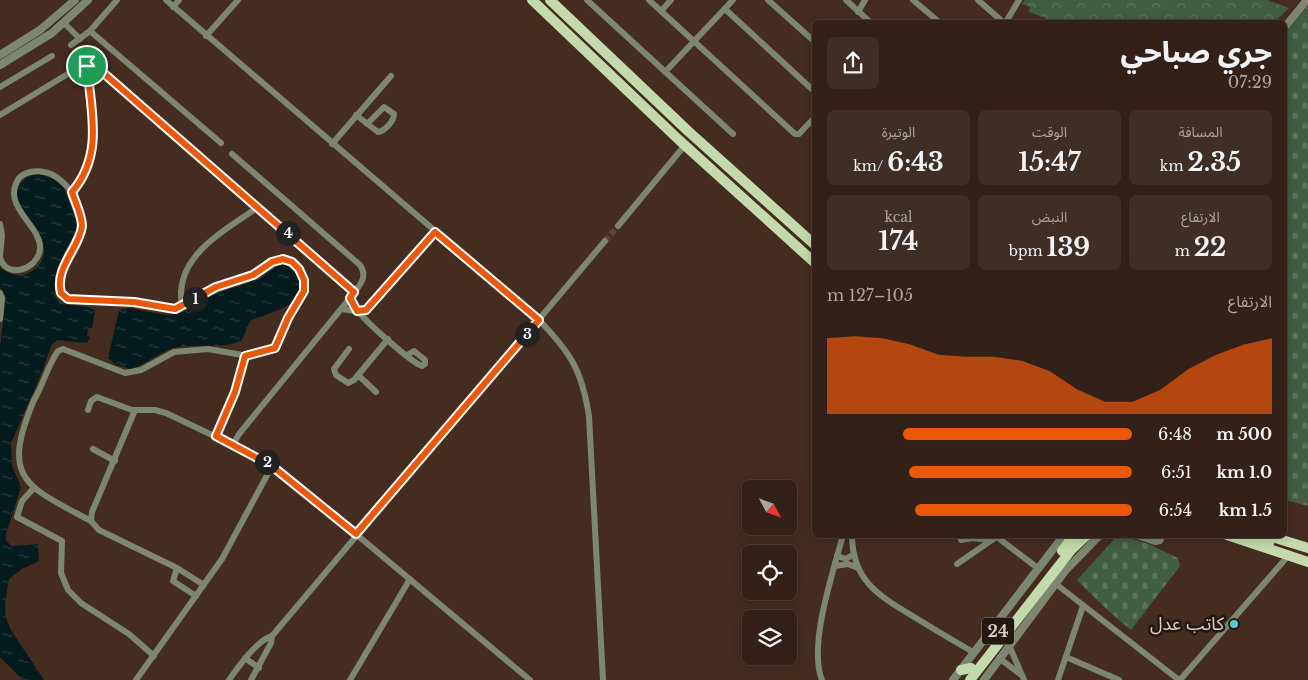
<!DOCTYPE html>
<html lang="ar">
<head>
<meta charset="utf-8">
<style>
	:root { --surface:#332119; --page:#3e2e26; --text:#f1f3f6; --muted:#a9a3a2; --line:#4e3e38; --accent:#ea580c }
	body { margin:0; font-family:"Libre Baskerville","Noto Sans Arabic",serif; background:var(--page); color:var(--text); direction:rtl; height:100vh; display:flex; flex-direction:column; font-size:19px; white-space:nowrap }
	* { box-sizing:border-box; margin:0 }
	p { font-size:16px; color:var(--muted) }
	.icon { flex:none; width:28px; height:28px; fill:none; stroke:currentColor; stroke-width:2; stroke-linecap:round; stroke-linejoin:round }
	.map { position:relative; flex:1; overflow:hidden; direction:ltr }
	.sheet { position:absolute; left:812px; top:20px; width:475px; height:518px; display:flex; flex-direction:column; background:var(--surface); border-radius:8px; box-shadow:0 2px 12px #0003,0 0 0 1px var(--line); direction:rtl }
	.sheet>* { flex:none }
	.needle { width:32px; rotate:131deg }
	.buttons { position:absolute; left:742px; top:480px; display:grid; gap:10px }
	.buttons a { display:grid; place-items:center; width:55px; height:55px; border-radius:8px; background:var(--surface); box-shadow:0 2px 12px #0003,0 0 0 1px var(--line); font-size:25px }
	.pin { position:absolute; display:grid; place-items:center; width:42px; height:42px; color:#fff; margin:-21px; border:2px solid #fff; border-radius:50%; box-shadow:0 1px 5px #0007 }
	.km { position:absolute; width:25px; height:25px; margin:-12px; border-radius:50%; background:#222; color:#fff; font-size:14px; line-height:25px; text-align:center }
	.round { display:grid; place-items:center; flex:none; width:52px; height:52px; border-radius:8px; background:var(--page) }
	.headline { display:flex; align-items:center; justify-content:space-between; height:85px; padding:0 15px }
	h1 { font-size:28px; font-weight:800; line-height:38px }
	.metrics { display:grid; grid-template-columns:repeat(3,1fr); gap:8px; height:85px; padding:5px 15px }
	.metrics div { display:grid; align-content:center; border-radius:8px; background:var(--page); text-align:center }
	.metrics b { font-size:25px; font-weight:800 }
	.metrics small { font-size:14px; font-weight:400 }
	.metrics p { font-size:14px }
	.chart { height:140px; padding:10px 15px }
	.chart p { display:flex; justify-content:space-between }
	.chart svg { width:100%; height:90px; margin-top:5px; fill:var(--accent); opacity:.7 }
	ul { padding:0 15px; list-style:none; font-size:16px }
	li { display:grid; grid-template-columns:80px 60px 1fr; align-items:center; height:38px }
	li i { height:12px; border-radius:6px; background:var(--accent) }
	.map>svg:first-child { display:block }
	.cemetery { fill:url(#cemetery-stones) }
	.park { fill:url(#park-crowns) }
	.water { fill:url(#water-ripples) }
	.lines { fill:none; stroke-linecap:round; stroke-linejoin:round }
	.minor-tunnel { stroke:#5b443a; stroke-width:6; stroke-dasharray:6 3; stroke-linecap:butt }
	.minor { stroke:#7c8670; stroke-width:6 }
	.tertiary { stroke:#7c8670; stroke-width:8 }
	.primary { stroke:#c4daac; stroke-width:10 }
	.route-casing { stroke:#fff; stroke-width:10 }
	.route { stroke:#ea580c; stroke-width:6 }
	.poi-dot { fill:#52cdce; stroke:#231812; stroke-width:2 }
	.labels { text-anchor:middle; stroke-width:5; stroke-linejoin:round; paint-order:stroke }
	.shield { fill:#231812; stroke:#a69791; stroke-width:1 }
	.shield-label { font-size:16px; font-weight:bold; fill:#decec7 }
	.poi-label { font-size:18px; fill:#decec7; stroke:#231812; text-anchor:end }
</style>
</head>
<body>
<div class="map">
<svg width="1308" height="680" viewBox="0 0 1308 680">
	<defs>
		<pattern id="cemetery-stones" width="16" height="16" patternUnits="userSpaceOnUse" patternTransform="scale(1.25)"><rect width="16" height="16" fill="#415e42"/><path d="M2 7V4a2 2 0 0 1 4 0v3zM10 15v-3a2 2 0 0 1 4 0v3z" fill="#5c745c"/></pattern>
		<pattern id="park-crowns" width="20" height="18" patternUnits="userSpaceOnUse" patternTransform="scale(1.25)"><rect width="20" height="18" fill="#415e42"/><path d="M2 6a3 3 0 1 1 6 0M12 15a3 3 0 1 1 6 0" fill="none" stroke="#5c745c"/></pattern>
		<pattern id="water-ripples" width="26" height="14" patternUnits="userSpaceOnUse" patternTransform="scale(1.25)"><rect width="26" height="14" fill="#031b1c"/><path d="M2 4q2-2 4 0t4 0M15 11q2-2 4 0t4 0" fill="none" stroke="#273b3c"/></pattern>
	</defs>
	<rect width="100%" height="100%" fill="#442c21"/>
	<g class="cemetery">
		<path d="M1308,6V506L1285,500V34Z"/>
		<path d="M1118,535L1149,544L1178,558L1180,566L1131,630C1112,615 1095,598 1077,580Z"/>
	</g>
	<path class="park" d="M1025,0H1267L1289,8L1280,17L1276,19L1277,22H1056L1029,12L1030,7L1022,4Z"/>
	<g class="water">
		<path d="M39,174L54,179L64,188L77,223L76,232L64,253L54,295L60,304L88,307L95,310V312L92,328H89L87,336L90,337L87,343L57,340L51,346L42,372L11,443L12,466L21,487L6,534V540L11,546L38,544L39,561L22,569L9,579L5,604L6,618L11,630L44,680H23L0,657V346L6,297L0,287V268C10,274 17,278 28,273C35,270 39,266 42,260C55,230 3,208 20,184C25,177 31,175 39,174Z"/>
		<path d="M277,266C285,264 293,266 297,273C315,306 267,312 250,321L242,340C222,351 195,342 173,348C158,353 147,364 131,369L116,365L108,358L119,310L129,308L165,315L179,314L217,293L260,279Z"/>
	</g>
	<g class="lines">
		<path class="minor-tunnel" d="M605,241L618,226"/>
		<g class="minor">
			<path d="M166,0L539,320C571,353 582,371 589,416L603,680"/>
			<path d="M587,0L733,134"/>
			<path d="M649,0L795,134H799L815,117"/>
			<path d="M768,0L815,42"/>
			<path d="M846,0L870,22"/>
			<path d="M913,0L939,22"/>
			<path d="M978,0L1003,22"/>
			<path d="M173,7L179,0"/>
			<path d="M725,9L815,92"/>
			<path d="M661,11L671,0"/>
			<path d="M858,12L865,0"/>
			<path d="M1006,22L1019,0"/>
			<path d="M64,23L80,39"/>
			<path d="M90,31L221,143"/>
			<path d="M206,36L238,0"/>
			<path d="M71,45L90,31L117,0"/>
			<path d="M665,72L733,0"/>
			<path d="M0,87L52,56"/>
			<path d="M0,115L76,69L90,66L100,70L354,293"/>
			<path d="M356,115L378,132C385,131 394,121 394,114L384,107L367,124"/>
			<path d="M332,144L391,76"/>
			<path d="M232,154L360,265C369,278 358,287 350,298L239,434L233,444"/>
			<path d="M72,192C75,202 82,215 82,225C81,245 50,274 62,295L68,299L134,302L175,309L182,306C173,256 225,231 258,207"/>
			<path d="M0,224L2,235L0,256"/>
			<path d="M618,226L685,145"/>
			<path d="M0,257C5,280 38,270 40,249C42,225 0,207 19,178C25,172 36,170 44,172C56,174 64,183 72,192C84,178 93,160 94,141L87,66"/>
			<path d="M0,293L2,298L0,319"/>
			<path d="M342,309L361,312L367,310L435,232"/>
			<path d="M359,312C366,322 412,363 422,366L425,364V360L414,351L407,355"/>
			<path d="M349,349L334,369L336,375L348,383L354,380L388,339"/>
			<path d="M358,375L376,392"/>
			<path d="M88,410L91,401L97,397L132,410H155L166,413L256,456L295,483L530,680"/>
			<path d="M135,410L92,512L91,521L99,530L177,568L204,585"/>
			<path d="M216,436L235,392L245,356"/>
			<path d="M93,449L115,461"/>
			<path d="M32,490L22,501L17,517L62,541L61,573L68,590L81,603L129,634L154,656"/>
			<path d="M91,521C26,486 0,480 34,400C43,385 48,365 58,351L63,349L125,373L141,370L174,352L208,349L248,356L271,350L276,346L288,318L302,298L304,280L295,265L283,259L277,260L255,274L216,287L182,306"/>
			<path d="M852,535C852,582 881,597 916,618C935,630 954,641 973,652"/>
			<path d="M1134,535L1155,542L1160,541L1163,535"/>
			<path d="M997,537L1039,569"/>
			<path d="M961,540L972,538L992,540"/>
			<path d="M837,556L846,559L854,554"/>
			<path d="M957,564L999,535"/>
			<path d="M835,566L848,564L858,568"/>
			<path d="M177,568L173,581L196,596"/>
			<path d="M1056,584L1179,680"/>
			<path d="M1009,645L1024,680"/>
			<path d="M1066,657L1119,680"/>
			<path d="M245,658L259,668"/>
			<path d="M999,658L1020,674"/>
			<path d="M136,680L222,559L272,466"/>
			<path d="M229,680C238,667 257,640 272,636L605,241"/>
			<path d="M251,680L271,643L272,636"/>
			<path d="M350,680L410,579"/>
			<path d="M822,680C808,645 833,573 843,535"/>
			<path d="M1058,680L1083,606"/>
			<path d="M1180,680L1288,556"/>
		</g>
		<g class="tertiary">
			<path d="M1285,27L1307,0"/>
			<path d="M0,55L40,30L75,0"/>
			<path d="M0,65L52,33L88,0"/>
			<path d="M953,680L1064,535"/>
			<path d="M984,680L1065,571L1100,535"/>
		</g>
		<g class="primary">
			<path d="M532,0L679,140L815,263"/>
			<path d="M550,0L688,131L815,245"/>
			<path d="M1227,535L1308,562"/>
			<path d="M1246,535L1269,543"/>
			<path d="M1266,535L1308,548"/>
			<path d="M1062,551L1074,535"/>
			<path d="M961,670L971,668"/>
			<path d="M970,680L1072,549L1087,535"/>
		</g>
	</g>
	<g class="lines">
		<defs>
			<path id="route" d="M87,66L100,70L354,292L350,298L357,311L366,310L435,232L539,320L356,534L272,466L216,436L235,392L245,356L275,348L288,318L304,291V280L299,269L292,262L283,259L272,262L253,275L216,287L175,309L134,302L68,299L61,293C54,268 80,247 82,226C82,215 75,202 72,192C104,155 91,111 87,66Z"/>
		</defs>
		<use href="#route" class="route-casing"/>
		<use href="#route" class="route"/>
	</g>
	<circle class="poi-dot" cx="1234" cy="624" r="5"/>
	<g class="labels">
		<rect class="shield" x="982" y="617.5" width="32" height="27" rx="4"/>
		<g class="shield-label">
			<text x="998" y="637">24</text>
		</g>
		<g class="poi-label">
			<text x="1224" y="630">كاتب عدل</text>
		</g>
	</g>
</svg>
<div class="buttons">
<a><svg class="needle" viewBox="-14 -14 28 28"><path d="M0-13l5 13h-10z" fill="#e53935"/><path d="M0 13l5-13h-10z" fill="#a9a3a2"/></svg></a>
<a><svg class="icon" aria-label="locate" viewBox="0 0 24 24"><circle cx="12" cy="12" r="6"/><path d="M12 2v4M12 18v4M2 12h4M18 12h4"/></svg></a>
<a><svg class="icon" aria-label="layers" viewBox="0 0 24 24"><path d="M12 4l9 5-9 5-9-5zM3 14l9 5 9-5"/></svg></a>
</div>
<div class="pin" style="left:87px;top:66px;background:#1e9e55"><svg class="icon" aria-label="arrive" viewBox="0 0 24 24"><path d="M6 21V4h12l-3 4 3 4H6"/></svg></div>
<b class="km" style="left:195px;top:299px">1</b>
<b class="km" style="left:267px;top:462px">2</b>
<b class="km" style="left:527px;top:334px">3</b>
<b class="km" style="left:288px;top:233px">4</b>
<section class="sheet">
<div class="headline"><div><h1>جري صباحي</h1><p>07:29</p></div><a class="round"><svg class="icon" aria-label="share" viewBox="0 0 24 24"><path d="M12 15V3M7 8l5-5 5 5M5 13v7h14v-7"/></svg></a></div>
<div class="metrics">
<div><p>المسافة</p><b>2.35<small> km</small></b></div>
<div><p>الوقت</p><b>15:47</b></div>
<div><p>الوتيرة</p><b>6:43<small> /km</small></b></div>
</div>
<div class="metrics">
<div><p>الارتفاع</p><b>22<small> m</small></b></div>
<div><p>النبض</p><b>139<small> bpm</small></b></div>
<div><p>kcal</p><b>174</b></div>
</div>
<div class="chart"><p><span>الارتفاع</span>105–127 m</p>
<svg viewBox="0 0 160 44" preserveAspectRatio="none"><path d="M0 44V7L10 6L20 7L30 10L40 15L50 16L60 16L70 18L80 23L90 32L100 38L110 38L120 32L130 22L140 15L150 10L160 7V44z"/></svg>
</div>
<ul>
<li><b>500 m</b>6:48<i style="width:75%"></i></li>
<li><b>1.0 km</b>6:51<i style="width:73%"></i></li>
<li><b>1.5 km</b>6:54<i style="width:71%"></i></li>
</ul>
</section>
</div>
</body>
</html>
